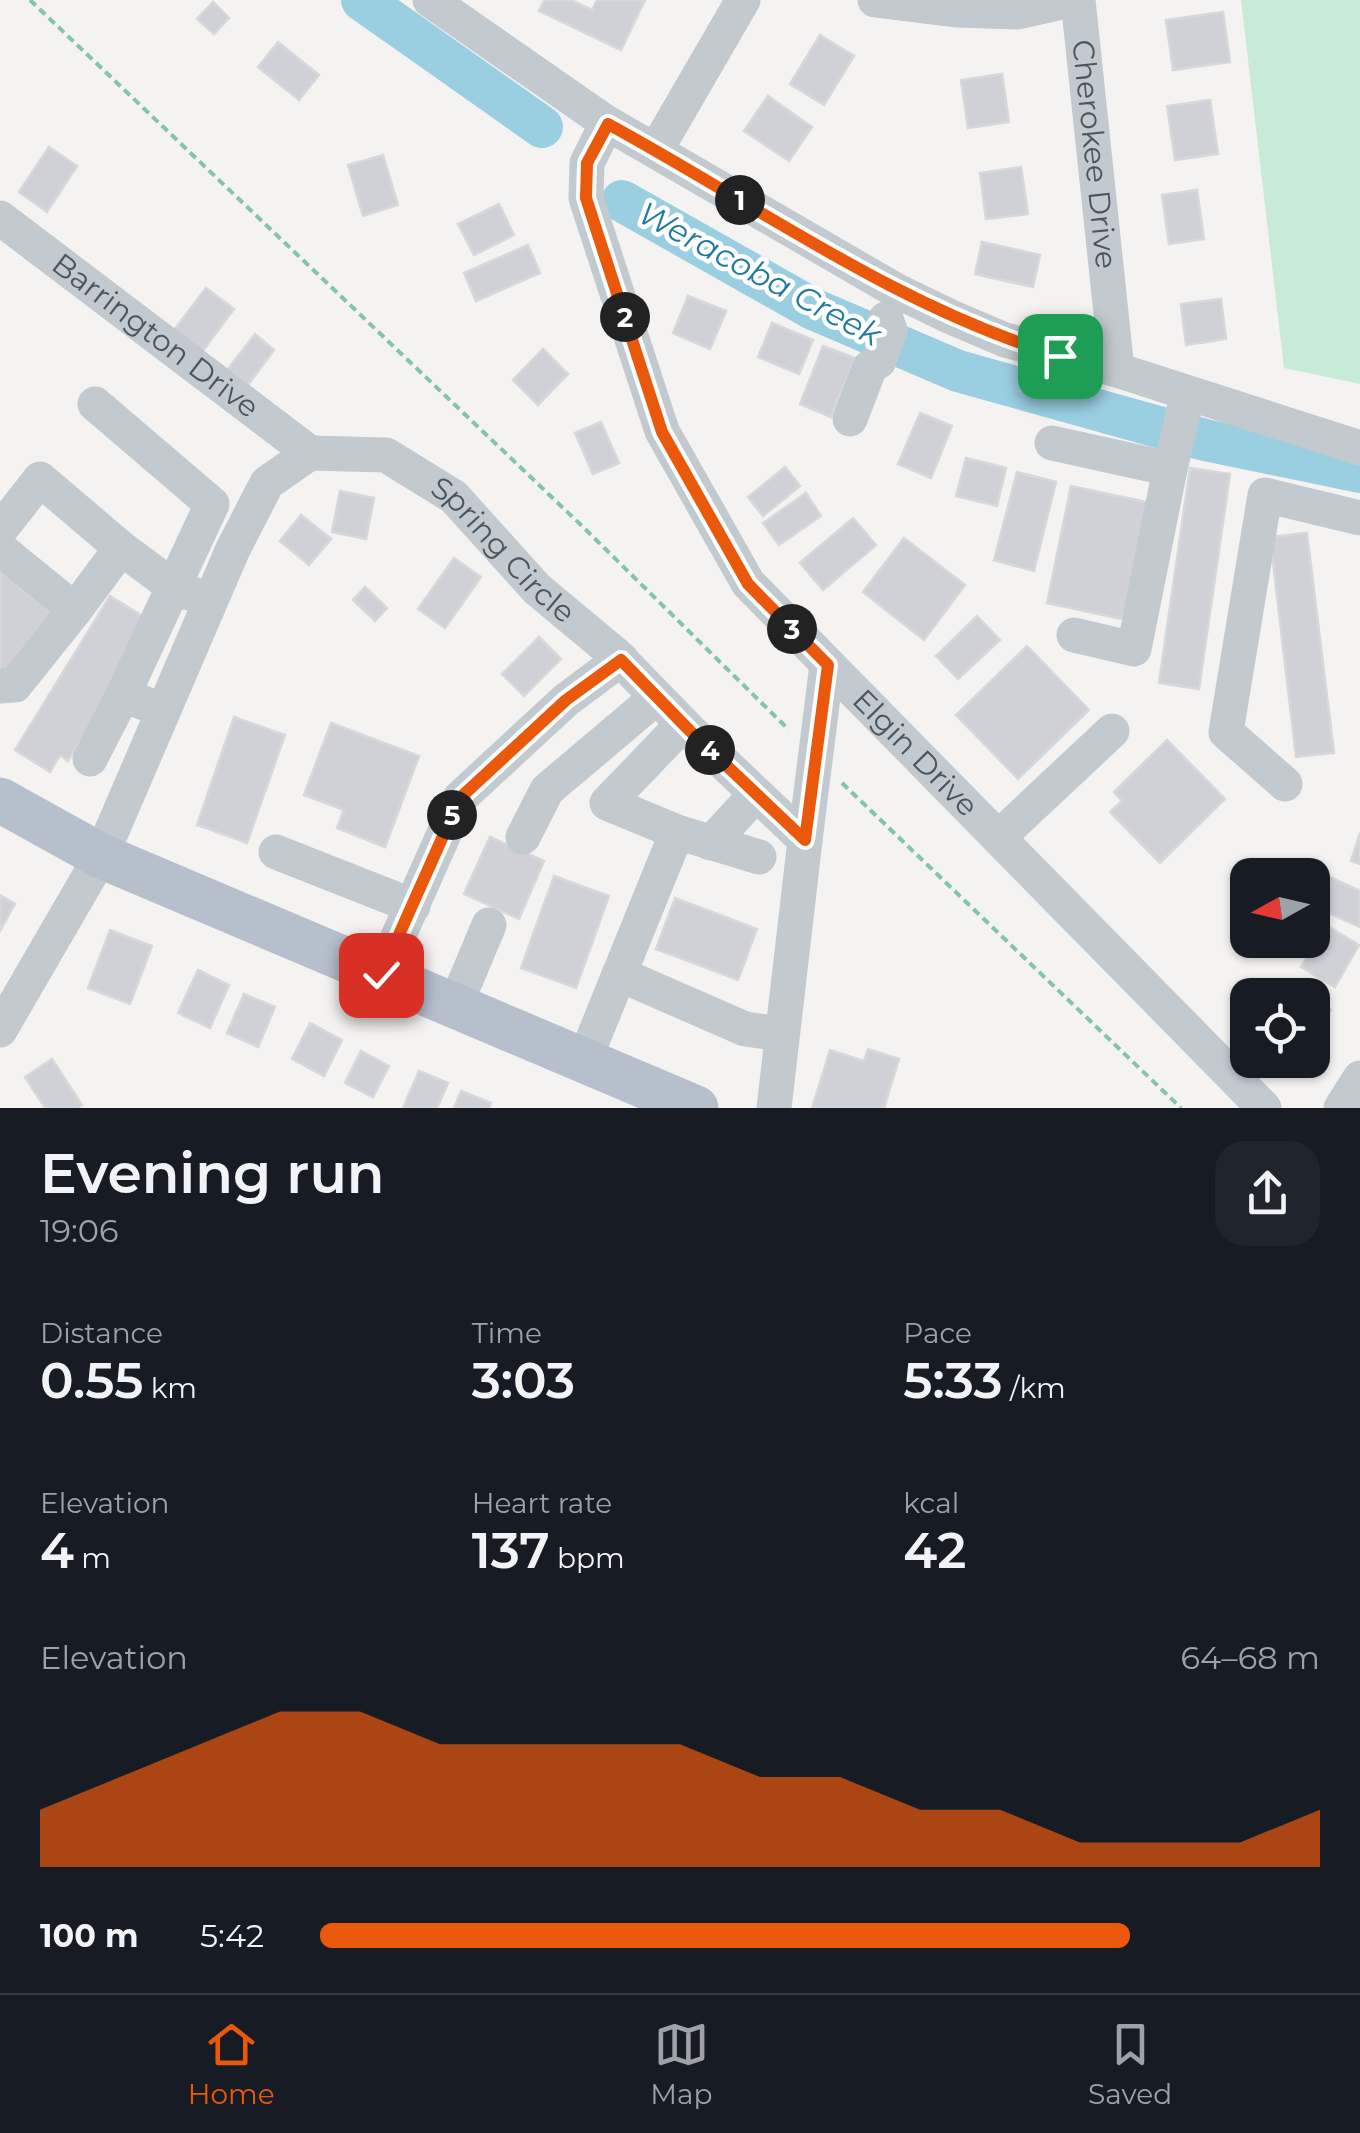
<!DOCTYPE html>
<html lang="en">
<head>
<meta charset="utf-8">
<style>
	:root { --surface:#171b24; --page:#20242c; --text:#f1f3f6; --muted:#9ea1a6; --line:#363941; --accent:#ea580c }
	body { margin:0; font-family:Montserrat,sans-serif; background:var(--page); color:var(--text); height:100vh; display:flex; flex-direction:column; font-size:38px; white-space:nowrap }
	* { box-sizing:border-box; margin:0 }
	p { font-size:32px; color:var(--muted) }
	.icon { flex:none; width:55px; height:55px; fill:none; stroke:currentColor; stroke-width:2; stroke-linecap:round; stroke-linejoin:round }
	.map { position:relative; height:1108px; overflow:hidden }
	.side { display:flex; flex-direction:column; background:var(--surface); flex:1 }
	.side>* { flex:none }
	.needle { width:65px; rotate:262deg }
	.controls { position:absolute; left:1230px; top:858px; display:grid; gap:20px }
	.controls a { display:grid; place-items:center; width:100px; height:100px; border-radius:20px; background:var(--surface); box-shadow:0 2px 8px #0004; font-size:50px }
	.pin { position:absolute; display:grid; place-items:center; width:85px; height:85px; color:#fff; margin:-42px; border-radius:20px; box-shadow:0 5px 15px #0006 }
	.km { position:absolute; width:50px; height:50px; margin:-25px; border-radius:50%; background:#222; color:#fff; font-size:28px; line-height:50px; text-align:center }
	.round { display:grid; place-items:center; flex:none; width:105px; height:105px; border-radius:30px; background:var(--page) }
	.summary { display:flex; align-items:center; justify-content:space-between; height:170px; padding:0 40px }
	h1 { font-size:55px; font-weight:600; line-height:75px }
	.stats { display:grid; grid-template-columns:repeat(3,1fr); gap:15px; height:170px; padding:10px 40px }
	.stats div { display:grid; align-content:center }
	.stats b { font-size:50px; font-weight:600 }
	.stats small { font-size:28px; font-weight:400 }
	.stats p { font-size:28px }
	.chart { height:280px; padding:20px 40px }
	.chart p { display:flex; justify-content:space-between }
	.chart svg { width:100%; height:180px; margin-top:10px; fill:var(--accent); opacity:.7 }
	ul { padding:0 40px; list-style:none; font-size:32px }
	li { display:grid; grid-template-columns:160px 120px 1fr; align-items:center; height:75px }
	li i { height:25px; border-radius:12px; background:var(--accent) }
	.tabs { display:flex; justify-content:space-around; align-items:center; height:140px; border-top:2px solid var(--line); background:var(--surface); font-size:28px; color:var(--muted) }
	.tabs a { display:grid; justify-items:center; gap:5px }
	.tabs .active { color:var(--accent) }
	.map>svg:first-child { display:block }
	.green { fill:#c8ebd7 }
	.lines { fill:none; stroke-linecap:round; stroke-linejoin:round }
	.river { stroke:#9acfe2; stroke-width:42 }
	.building { fill:#d0d1d6; stroke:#d7d8dc; stroke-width:2.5 }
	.path { stroke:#84c5a8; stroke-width:4; stroke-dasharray:8 5; stroke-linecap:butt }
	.minor { stroke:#c2c9cf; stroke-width:35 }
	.major { stroke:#b6c0cd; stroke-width:45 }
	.route-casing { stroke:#fff; stroke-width:20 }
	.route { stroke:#ea580c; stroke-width:12 }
	.labels { text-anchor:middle; stroke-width:9; stroke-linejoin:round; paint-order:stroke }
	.street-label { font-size:30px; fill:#4c545d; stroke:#fff }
	.water-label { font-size:32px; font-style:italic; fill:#207b9d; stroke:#fff }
</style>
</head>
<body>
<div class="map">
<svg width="1360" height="1108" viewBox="0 0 1360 1108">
	<rect width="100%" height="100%" fill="#f4f3f2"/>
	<path class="green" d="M1241,0H1360V384L1284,368Z"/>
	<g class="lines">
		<g class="river">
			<path d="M362,0L542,127"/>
			<path d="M622,201L813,309L958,371L1205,440L1360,472"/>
		</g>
	</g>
	<g class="building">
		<path d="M545,0H571L592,10L597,0H645L621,50L539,11Z"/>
		<path d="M213,2L229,18L214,34L197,19Z"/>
		<path d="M1223,12L1230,62L1173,70L1166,20Z"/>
		<path d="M820,35L854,56L824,105L790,84Z"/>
		<path d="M278,42L319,75L299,100L258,67Z"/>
		<path d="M1002,74L1009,122L968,128L961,80Z"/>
		<path d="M768,96L812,127L789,161L744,131Z"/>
		<path d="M1210,100L1218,154L1175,160L1167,106Z"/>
		<path d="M49,147L77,166L47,212L19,192Z"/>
		<path d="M383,155L398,205L363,216L348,165Z"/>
		<path d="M1021,167L1028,214L986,219L980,173Z"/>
		<path d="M1197,190L1204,239L1169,244L1162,195Z"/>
		<path d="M499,204L514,235L474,255L458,224Z"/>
		<path d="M982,242L1040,255L1033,287L975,274Z"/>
		<path d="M528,245L540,273L476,301L464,273Z"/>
		<path d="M206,288L234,309L202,352L174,330Z"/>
		<path d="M688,296L726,311L710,349L673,333Z"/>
		<path d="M1221,299L1226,339L1186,345L1181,304Z"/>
		<path d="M772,323L813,340L799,374L758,357Z"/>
		<path d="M255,334L274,350L248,385L228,369Z"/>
		<path d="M823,346L855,358L831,417L800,404Z"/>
		<path d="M543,349L568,374L538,405L513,380Z"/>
		<path d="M920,413L952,426L931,478L898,464Z"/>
		<path d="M601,422L619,463L593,474L575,433Z"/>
		<path d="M966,458L1006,468L997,506L956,496Z"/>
		<path d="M785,467L800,486L763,516L748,497Z"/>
		<path d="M1190,468L1230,474L1199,689L1159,683Z"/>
		<path d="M1017,472L1056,482L1034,571L994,560Z"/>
		<path d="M1071,486L1155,504L1131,621L1047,603Z"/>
		<path d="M340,491L374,498L366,539L332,532Z"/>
		<path d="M806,493L821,516L779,545L763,523Z"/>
		<path d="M301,515L331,539L309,565L280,541Z"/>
		<path d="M853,518L876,545L823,590L800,563Z"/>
		<path d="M1307,533L1334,753L1296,757L1270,537Z"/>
		<path d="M904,538L965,585L924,640L863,592Z"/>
		<path d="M454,558L481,577L445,628L418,609Z"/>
		<path d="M0,571L57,617L8,679L0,672Z"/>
		<path d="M365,587L387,608L375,621L353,600Z"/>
		<path d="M110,596L149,620L135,653L68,761L60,755L50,772L15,750Z"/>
		<path d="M977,616L1000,640L958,679L936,656Z"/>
		<path d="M539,637L561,659L524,696L502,674Z"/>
		<path d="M1027,646L1089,710L1018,779L956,715Z"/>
		<path d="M234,717L285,735L247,843L197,825Z"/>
		<path d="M331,723L419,756L385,847L337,828L344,810L304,795Z"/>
		<path d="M1167,740L1225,799L1160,863L1110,812L1122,801L1114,792Z"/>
		<path d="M1360,833V864L1351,861Z"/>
		<path d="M490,837L544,861L519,919L464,894Z"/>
		<path d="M554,876L609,896L576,988L521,968Z"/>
		<path d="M1330,877L1360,891V927L1317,908Z"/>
		<path d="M0,895L15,904L0,931Z"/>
		<path d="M675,898L757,929L738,980L656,949Z"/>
		<path d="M1326,925L1359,945L1335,987L1301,967Z"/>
		<path d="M110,930L152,946L130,1004L88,988Z"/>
		<path d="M198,970L229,985L210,1028L178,1013Z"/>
		<path d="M244,994L275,1007L258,1047L227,1033Z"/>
		<path d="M1312,996L1331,1010L1312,1036Z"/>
		<path d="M310,1023L342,1040L324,1076L292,1059Z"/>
		<path d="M868,1049L899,1059L884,1108H812L830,1050L864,1061Z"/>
		<path d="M361,1051L389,1066L373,1097L345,1083Z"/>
		<path d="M52,1059L82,1105L78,1108H45L25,1077Z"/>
		<path d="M419,1071L448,1083L437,1108H403Z"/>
		<path d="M461,1091L491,1103L489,1108H454Z"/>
	</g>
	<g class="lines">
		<g class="path">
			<path d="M30,0L581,525L789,730"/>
			<path d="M842,783L1181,1108"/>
		</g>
		<g class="minor">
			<path d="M430,0L607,123L897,291L951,317L1005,340L1117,370L1360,448"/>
			<path d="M875,0L956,10L1018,12L1071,0"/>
			<path id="s1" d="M1078,0L1117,370"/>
			<path id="s2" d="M607,123L587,163L586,198L662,431L748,583L1264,1108"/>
			<path d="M656,150L743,0"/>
			<path id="s3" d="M0,218L310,453"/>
			<path d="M95,404L212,504L123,695"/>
			<path d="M850,419L870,367L879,361L890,330L886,319"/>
			<path d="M1052,443L1170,469L1188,393"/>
			<path d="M0,530L40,479L121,548L75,610L0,549"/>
			<path d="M121,548L175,588L195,595"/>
			<path d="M1074,635L1134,649L1170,469"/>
			<path d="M0,686L15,685L75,610"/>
			<path d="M683,724L607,803L677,832L759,857"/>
			<path d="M90,759L123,695L144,703"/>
			<path d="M1285,784L1226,732L1265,495L1360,518"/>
			<path d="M523,837L547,790L657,697"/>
			<path d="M999,837L1112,731"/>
			<path d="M805,840L827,665"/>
			<path d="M711,843L756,794"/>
			<path d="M276,852L413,906"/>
			<path d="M619,974L745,1029L782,1034"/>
			<path d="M381,975L460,798L566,700L621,659"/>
			<path d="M455,1006L489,925"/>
			<path id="s4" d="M0,1030L101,856L233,549L267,483L310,453L386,455L454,497L537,589L615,654L690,731L805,840L774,1108"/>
			<path d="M584,1061L677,832"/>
			<path d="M1341,1108L1360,1078"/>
		</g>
		<path class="major" d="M0,800L101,856L696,1108"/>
	</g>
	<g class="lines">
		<defs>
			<path id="route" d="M381,975L460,798L566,700L621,660L690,731L805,840L828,665L748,584L662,432L586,198L587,163L608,124C757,205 896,307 1060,356"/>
		</defs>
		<use href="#route" class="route-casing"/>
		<use href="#route" class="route"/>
	</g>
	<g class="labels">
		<g class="street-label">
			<text dy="10" stroke="none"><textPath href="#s1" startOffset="155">Cherokee Drive</textPath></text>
			<text dy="10" stroke="none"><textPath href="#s3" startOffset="195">Barrington Drive</textPath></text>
			<text dy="10" stroke="none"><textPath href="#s4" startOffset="890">Spring Circle</textPath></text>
			<text dy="10" stroke="none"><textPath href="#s2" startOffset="738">Elgin Drive</textPath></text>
		</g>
		<g class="water-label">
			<text transform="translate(760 274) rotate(28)" y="11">Weracoba Creek</text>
		</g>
	</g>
</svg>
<div class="controls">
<a><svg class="needle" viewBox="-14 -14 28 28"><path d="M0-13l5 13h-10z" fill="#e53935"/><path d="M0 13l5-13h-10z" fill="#9ea1a6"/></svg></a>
<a><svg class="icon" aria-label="locate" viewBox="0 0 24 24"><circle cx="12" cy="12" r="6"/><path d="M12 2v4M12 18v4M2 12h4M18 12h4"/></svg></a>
</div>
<div class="pin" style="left:1060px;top:356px;background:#1e9e55"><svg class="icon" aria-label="arrive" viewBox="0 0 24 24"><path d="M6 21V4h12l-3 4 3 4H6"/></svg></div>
<div class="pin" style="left:381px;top:975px;background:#d93025"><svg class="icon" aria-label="check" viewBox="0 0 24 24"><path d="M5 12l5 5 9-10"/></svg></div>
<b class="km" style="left:740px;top:200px">1</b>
<b class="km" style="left:625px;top:317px">2</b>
<b class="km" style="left:792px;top:629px">3</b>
<b class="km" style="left:710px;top:750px">4</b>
<b class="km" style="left:452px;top:815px">5</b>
</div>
<section class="side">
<div class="summary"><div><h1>Evening run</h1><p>19:06</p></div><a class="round"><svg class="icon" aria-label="share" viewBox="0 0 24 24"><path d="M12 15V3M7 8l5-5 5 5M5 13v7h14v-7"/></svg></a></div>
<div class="stats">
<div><p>Distance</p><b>0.55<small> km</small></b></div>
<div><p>Time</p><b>3:03</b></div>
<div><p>Pace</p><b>5:33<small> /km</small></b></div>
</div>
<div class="stats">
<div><p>Elevation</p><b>4<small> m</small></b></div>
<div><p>Heart rate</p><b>137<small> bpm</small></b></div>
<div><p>kcal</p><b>42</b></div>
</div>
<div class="chart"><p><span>Elevation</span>64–68 m</p>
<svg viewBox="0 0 160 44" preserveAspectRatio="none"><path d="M0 44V30L10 22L20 14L30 6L40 6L50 14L60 14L70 14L80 14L90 22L100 22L110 30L120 30L130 38L140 38L150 38L160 30V44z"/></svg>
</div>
<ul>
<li><b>100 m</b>5:42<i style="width:81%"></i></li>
</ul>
</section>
<nav class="tabs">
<a class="active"><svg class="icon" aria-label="home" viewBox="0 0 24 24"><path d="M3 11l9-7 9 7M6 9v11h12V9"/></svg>Home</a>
<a><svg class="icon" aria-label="map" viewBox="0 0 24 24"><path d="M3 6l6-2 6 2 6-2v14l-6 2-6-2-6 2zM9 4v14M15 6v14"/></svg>Map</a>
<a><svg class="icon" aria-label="saved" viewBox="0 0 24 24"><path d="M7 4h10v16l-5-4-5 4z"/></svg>Saved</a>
</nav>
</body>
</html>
